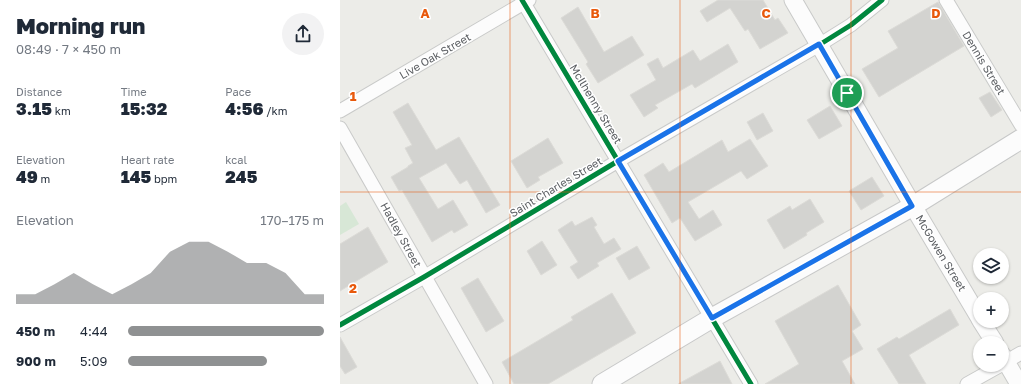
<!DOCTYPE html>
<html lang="en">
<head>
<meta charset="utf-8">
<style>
	:root { --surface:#fff; --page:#f2f2f3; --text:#1f2937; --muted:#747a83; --accent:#8f9192 }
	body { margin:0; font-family:"Golos Text",sans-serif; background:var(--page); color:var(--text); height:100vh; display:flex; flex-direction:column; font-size:15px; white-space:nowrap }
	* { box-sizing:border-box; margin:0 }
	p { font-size:13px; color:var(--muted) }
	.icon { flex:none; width:22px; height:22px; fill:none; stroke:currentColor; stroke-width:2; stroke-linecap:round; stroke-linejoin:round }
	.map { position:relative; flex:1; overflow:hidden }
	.side { display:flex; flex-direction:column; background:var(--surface); width:340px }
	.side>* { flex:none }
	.fabs { position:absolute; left:633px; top:248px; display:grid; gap:8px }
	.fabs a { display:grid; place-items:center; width:36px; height:36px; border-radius:50%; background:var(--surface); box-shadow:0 1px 3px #0004; font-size:20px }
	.pin { position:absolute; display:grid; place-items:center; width:34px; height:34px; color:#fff; margin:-17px; border:2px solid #fff; border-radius:50%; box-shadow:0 1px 4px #0007 }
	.round { display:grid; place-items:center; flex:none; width:42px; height:42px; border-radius:21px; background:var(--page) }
	.head { display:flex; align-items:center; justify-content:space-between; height:68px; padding:0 16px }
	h1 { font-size:22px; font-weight:800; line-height:30px }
	.metrics { display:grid; grid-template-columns:repeat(3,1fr); gap:6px; height:68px; padding:4px 16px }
	.metrics div { display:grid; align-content:center }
	.metrics b { font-size:17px; font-weight:800 }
	.metrics small { font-size:11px; font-weight:400 }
	.metrics p { font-size:11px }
	.chart { height:112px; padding:8px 16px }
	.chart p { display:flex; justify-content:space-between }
	.chart svg { width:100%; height:72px; margin-top:4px; fill:var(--accent); opacity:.7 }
	ul { padding:0 16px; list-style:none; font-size:13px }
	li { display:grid; grid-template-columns:64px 48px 1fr; align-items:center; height:30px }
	li i { height:10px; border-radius:5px; background:var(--accent) }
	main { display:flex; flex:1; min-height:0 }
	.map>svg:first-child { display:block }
	.green { fill:#d7e7d6 }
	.building { fill:#d3d3d0; stroke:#dcdbd7 }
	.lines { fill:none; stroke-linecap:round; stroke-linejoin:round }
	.minor-casing { stroke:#c9cac9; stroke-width:15 }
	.tertiary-casing { stroke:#c9cac9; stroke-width:19 }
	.secondary-casing { stroke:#c7c8c8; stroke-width:21 }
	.minor { stroke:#fcfcfc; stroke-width:13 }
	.tertiary { stroke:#fcfcfc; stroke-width:17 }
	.secondary { stroke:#fcfcfc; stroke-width:19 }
	.cycleway-casing { stroke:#fff; stroke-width:8 }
	.cycleway { stroke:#00873e; stroke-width:5 }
	.route-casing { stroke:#fff; stroke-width:8 }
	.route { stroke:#1a73e8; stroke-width:5 }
	.grid { fill:none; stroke:#e8590c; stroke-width:1; stroke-opacity:0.55 }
	.labels { text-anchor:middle; stroke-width:3; stroke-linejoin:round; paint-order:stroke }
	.street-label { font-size:11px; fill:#5d6064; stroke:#fff }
	.grid-label { font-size:13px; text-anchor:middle; font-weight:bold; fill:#e8590c; stroke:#fff; stroke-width:3; stroke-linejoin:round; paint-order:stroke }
</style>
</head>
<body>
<main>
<section class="side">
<div class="head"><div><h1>Morning run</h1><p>08:49 · 7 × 450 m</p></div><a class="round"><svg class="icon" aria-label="share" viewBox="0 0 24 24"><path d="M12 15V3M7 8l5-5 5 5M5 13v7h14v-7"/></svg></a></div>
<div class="metrics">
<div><p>Distance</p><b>3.15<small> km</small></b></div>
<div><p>Time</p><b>15:32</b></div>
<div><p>Pace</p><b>4:56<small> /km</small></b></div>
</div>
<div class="metrics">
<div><p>Elevation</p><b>49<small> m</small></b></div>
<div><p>Heart rate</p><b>145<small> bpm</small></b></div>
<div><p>kcal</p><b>245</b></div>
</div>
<div class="chart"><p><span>Elevation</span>170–175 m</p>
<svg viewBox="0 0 160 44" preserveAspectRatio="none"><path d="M0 44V38L10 38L20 32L30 25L40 32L50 38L60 32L70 25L80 12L90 6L100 6L110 12L120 19L130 19L140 25L150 38L160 38V44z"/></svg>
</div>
<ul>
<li><b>450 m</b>4:44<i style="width:100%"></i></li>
<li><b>900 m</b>5:09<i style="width:71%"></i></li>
</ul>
</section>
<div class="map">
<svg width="681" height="384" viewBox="0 0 681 384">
	<rect width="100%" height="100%" fill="#ecece8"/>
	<path class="green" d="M6,202L19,224L0,235V206Z"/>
	<g class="building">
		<path d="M378,0H423L435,20L438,18L448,33L420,49L408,29L405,31L390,8L367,22L360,11Z"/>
		<path d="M598,2L624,46L539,97L522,69L558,48L548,31Z"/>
		<path d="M238,7L264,52L292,36L304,55L258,83L246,64L248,62L221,18Z"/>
		<path d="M388,44L398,62L355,88L352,84L315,105L318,108L304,117L290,95L316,80L307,64L318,58L323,68L353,50L360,61Z"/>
		<path d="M650,92L662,110L651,117L639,98Z"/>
		<path d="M68,103L96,150L119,137L160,205L146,213L127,180L120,184L106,163L79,178L98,209L113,200L128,225L114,233L112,230L92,242L62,190L59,191L51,177L68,167V166L73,163L65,148L72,145L53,112Z"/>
		<path d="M490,106L502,126L479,139L467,120Z"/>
		<path d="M423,113L433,131L417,140L407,122Z"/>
		<path d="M208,138L223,163L198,177L200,180L187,188L171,161Z"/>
		<path d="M410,139L428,166L407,179L401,171L348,202L359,219L373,210L382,225L355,241L340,218L332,223L304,175L323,163L329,172L382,140L388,152Z"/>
		<path d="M532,177L544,196L521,210L509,191Z"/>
		<path d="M470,199L484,222L466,233L467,235L444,249L427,220L450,206L452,210Z"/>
		<path d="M252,217L257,225L254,227L264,244L274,238L281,249L257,263L259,266L238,279L230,267L238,262L218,230L232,221L235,226Z"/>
		<path d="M28,227L48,262L0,291V244Z"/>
		<path d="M202,241L217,265L201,275L187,251Z"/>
		<path d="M297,246L310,268L289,280L276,258Z"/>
		<path d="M138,278L164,321L146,332L121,288Z"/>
		<path d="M498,285L521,325L512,331L523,349L502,361L515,384H425L459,364L435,321Z"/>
		<path d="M272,293L296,333L208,384H174L162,362L233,320L231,317Z"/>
		<path d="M610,309L619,325L569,355L586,384H559L537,349L557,337L559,339Z"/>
		<path d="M0,337L17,367L5,374L0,366Z"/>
		<path d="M380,361L392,384H338Z"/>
	</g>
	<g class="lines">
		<defs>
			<g id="minor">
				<path d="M182,0L411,384"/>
				<path d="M606,0L681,125"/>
				<path d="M0,111L189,0"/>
				<path d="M0,128L146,384"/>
				<path d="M0,325L84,277L278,161L479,45L511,25L542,0"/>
				<path d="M662,364L681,353"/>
				<path d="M627,384L661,365"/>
			</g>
			<g id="tertiary">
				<path d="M453,0L573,206L640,319"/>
				<path d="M641,321L655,343"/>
				<path d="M662,355L679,384"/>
			</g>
			<path id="secondary" d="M262,384L372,318L573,206L681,139"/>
		</defs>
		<use href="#minor" class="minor-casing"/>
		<use href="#tertiary" class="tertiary-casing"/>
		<use href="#secondary" class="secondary-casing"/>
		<use href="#minor" class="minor"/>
		<use href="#tertiary" class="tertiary"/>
		<use href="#secondary" class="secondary"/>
		<defs>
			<g id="cycleway">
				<path d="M182,0L411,384"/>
				<path d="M0,325L84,277L278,161L479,45L511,25L542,0"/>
			</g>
		</defs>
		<use href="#cycleway" class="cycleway-casing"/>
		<use href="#cycleway" class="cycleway"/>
	</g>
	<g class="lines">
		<defs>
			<path id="route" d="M479,44L572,206L372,318L278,161Z"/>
		</defs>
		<use href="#route" class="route-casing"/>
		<use href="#route" class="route"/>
	</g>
	<path class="grid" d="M170,0V384M340,0V384M511,0V384M0,192H681"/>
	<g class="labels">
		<g class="street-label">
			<text transform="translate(95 56) rotate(-30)" y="4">Live Oak Street</text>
			<text transform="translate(644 63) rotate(59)" y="4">Dennis Street</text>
			<text transform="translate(256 104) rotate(59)" y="4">McIlhenny Street</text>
			<text transform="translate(216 187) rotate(-31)" y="4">Saint Charles Street</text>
			<text transform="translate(61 235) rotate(61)" y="4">Hadley Street</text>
			<text transform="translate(601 253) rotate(59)" y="4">McGowen Street</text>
		</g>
	</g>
	<g class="grid-label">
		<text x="85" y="18">A</text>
		<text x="255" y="18">B</text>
		<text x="426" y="18">C</text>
		<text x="596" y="18">D</text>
		<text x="13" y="101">1</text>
		<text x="13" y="293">2</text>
	</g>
</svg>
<div class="fabs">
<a><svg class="icon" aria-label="layers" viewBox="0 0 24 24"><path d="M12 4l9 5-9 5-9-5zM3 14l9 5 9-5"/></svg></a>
<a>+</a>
<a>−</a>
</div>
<div class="pin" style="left:507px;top:93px;background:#1e9e55"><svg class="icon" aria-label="arrive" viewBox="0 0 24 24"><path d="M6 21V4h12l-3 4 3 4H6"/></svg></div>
</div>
</main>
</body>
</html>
